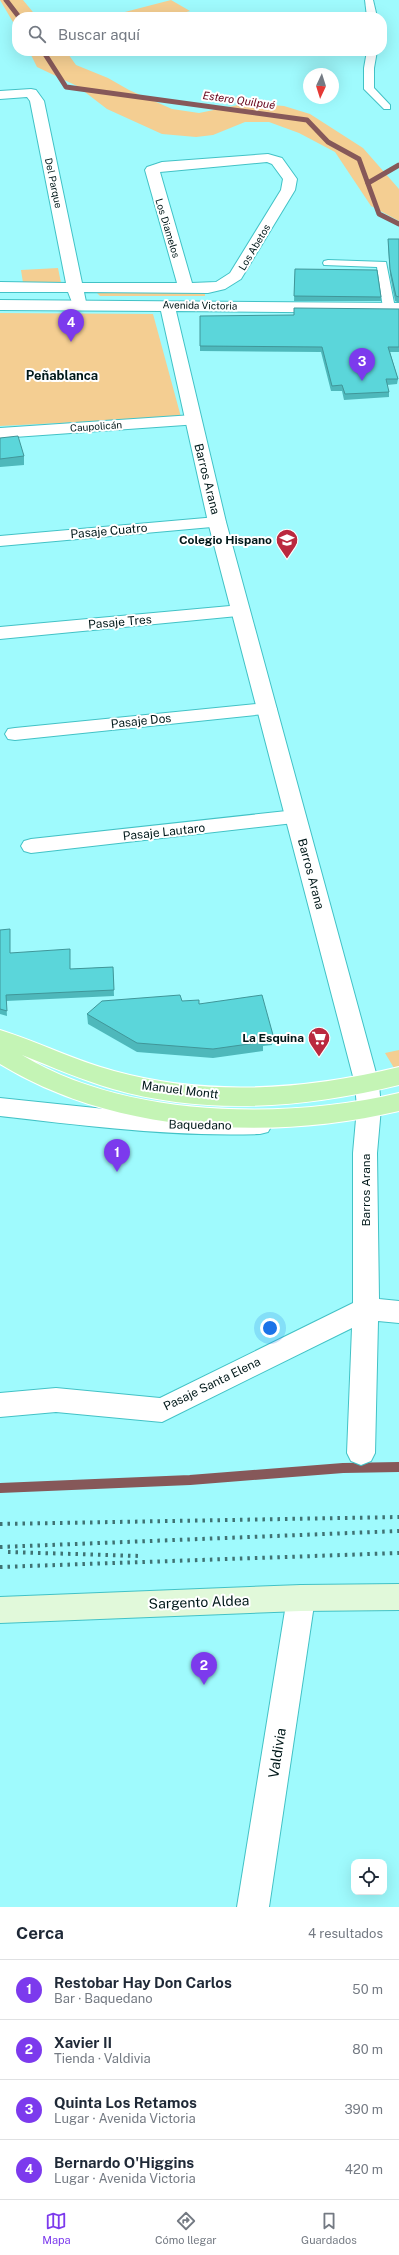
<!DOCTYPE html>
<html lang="es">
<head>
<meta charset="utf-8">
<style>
  :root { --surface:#fff; --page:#f2f2f3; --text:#1f2937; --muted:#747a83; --line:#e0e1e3; --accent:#7c3aed }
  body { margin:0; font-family:"Public Sans",sans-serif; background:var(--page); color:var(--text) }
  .controls { position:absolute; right:12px; bottom:12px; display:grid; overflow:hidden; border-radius:8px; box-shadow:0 4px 16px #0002 }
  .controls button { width:36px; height:36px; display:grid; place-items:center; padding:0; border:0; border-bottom:1px solid var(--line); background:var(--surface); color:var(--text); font:20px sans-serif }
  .compass { position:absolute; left:303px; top:68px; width:36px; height:36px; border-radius:50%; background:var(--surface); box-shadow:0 4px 16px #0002; rotate:184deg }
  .you { position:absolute; left:270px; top:1328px; width:14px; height:14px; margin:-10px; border:3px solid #fff; border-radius:50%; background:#1a73e8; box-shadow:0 0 0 6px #1a73e833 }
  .badge { display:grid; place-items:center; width:26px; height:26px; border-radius:50%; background:var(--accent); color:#fff; font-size:13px; font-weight:700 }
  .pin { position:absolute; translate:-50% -33px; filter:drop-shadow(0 1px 2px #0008) }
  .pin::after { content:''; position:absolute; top:21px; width:14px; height:12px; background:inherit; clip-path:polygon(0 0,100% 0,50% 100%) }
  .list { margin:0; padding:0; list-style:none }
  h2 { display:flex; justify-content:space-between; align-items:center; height:52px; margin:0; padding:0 16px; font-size:17px }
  h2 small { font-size:13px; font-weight:400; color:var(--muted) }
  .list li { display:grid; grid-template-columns:26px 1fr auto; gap:12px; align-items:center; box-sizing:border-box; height:60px; padding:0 16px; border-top:1px solid var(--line) }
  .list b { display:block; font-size:15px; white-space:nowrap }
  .list p { margin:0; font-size:13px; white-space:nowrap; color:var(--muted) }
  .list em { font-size:13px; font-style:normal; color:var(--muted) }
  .icon { flex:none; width:22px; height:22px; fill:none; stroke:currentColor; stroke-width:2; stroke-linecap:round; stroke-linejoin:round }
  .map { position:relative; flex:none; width:399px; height:1907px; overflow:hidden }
  .search { position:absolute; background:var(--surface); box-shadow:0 4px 16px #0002; left:12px; right:12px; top:12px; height:44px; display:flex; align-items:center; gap:10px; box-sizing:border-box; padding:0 14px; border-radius:16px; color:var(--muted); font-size:15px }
  .sheet { height:292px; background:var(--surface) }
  nav { display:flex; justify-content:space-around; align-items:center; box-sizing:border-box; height:56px; border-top:1px solid var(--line); background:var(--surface); font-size:11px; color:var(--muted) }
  nav a { display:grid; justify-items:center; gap:2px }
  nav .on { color:var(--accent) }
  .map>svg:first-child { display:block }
  .green { fill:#f4ce92 }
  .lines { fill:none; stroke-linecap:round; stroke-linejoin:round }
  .stream-far1 { stroke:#865859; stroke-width:5 }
  .stream { stroke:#865859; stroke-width:10 }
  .service-casing { stroke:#42c2c6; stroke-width:2 }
  .minor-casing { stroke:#42c2c6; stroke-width:2 }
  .tertiary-casing { stroke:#42c2c6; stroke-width:2 }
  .secondary-casing { stroke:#42c2c6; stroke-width:2 }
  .primary-casing { stroke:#fff; stroke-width:2 }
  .service { fill:#fff; fill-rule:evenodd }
  .minor { fill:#fff; fill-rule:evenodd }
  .tertiary { fill:#fff; fill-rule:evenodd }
  .secondary { fill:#e1f9da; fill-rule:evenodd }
  .primary { fill:#c4f4b5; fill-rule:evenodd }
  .rail { stroke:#3f7273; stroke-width:4; stroke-dasharray:2.5 5; stroke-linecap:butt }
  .wall { fill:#4eb8bb }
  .building { fill:#5bd6da; stroke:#409699 }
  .labels { text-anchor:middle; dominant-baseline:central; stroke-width:4; stroke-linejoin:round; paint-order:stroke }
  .far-street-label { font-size:10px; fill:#001819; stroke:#fff }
  .far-water-label { font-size:11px; font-style:italic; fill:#67041a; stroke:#fff }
  .street-label { font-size:12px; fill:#001819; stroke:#fff }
  .poi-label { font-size:12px; font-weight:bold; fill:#001819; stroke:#fff; text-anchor:end }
  .far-district-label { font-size:13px; font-weight:bold; fill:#001819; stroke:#fff }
  .near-street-label { font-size:14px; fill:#001819; stroke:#fff }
</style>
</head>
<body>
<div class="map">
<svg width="399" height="1907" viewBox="0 0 399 1907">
  <rect width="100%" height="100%" fill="#9ffafd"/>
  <!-- green -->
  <g class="green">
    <polygon points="0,0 23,0 37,17 17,17 17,29"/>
    <polygon points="171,0 190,11 169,17 127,17 121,13"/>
    <polygon points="29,51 66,51 76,65 108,78 129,90 172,109 199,113 248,103 284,106 310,114 363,148 399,189 399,221 371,206 335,152 299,133 269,122 245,122 213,135 196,137 162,134 107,109 77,86 37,67"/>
    <polygon points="58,268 61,283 23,283 21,270"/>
    <polygon points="96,292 205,292 205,296 100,296"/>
    <polygon points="0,313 153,314 181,417 0,426"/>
    <polygon points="399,1050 399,1066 394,1068 385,1053"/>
  </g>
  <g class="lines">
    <!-- stream-far1 -->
    <g class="stream-far1">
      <polyline points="6,0 19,17"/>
      <polyline points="43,51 66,87 307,120 328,142 359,159 379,214 399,224"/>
      <polyline points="368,183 399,165"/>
    </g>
    <!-- stream -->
    <polyline class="stream" points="0,1488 190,1480 343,1468 399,1467"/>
    <!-- service casing -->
    <g class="service-casing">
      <g id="service">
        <polygon points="365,0 373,0 377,17 367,17"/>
        <polygon points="367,51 377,51 374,68 374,88 390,105 390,109 384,109 364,89 364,68"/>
        <polygon points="328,260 386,262 395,308 393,310 385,310 383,308 377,267 324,265 323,263 324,261"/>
      </g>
    </g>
    <!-- minor casing -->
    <g class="minor-casing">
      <g id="minor">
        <path d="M31 89 36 90 44 101 82 283H177L145 170 147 167 162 162 268 154 282 158 297 179 295 190 241 279 225 289 208 293 84 292 86 302 83 305H73L68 292H0V282L66 283 30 101 27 97 0 99V91ZM267 162 272 164 283 179 281 190 230 273 216 282 192 283 160 172Z"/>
        <polygon points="193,415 199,416 201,420 199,424 0,438 0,428"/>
        <polygon points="217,517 223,518 226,522 223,526 0,546 0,536"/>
        <polygon points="241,605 248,607 250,611 248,615 0,639 0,627"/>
        <polygon points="267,703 274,705 277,709 274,713 15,740 8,739 5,734 8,729 15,728"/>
        <polygon points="296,810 303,812 306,817 303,822 31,853 24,851 21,846 24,841 31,839"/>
        <polygon points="369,1099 377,1102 381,1108 377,1153 379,1299 399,1301 399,1323 378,1321 375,1453 371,1461 361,1465 351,1461 347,1453 352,1328 162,1422 56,1412 0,1417 0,1393 56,1388 160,1398 353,1303 353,1153 357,1108 361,1102"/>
        <polygon points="301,1585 311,1589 315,1598 269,1907 237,1907 287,1598 291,1589"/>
      </g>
    </g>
    <!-- tertiary casing -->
    <g class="tertiary-casing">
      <g id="tertiary">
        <polygon points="0,300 399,303 399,313 176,311 226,522 379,1084 381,1108 377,1114 369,1117 361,1114 357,1108 355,1084 208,522 161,311 0,310"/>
        <path d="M0 1098 162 1115 260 1116 268 1118 272 1125 268 1132 260 1134C173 1137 87 1126 0 1116Z"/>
      </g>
    </g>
    <!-- secondary casing -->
    <g class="secondary-casing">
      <polygon id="secondary" points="399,1584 399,1610 301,1611 0,1623 0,1597 301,1585"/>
    </g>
    <!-- primary casing -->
    <g class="primary-casing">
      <path id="primary" d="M0 1030C39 1042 75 1061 114 1071 209 1097 305 1090 399 1067V1085C305 1108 207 1116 113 1089 82 1080 52 1067 22 1055 126 1118 283 1120 399 1093V1111C271 1141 114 1134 0 1064Z"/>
    </g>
    <!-- service -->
    <use href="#service" class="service"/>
    <!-- minor -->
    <use href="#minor" class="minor"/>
    <!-- tertiary -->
    <use href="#tertiary" class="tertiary"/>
    <!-- secondary -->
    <use href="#secondary" class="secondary"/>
    <!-- primary -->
    <use href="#primary" class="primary"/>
    <!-- rail -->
    <g class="rail">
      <polyline points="0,1524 399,1517"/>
      <polyline points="0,1547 399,1531"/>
      <polyline points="8,1552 140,1556"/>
      <polyline points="0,1567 399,1553"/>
    </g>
  </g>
  <!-- wall -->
  <g class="wall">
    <polygon points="388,239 399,239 399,303 395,301 390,275 388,244"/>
    <polygon points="295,269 381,297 381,301 294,301"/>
    <polygon points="399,309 399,352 390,352 398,379 397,384 387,385 389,392 389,397 344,400 342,391 331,391 321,352 200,351 200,346 294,315"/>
    <polygon points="0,438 24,456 24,465 0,467"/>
    <polygon points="0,930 10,935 10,953 71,969 113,967 114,996 6,1001 7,1016 0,1014"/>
    <polygon points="182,1001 199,1004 273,1035 272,1045 263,1046 263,1051 213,1058 137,1052 88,1024 87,1014"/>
  </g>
  <!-- building -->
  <g class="building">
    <polygon points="388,239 399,239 399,297 396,296 390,269"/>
    <polygon points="295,269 377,270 381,297 294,296"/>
    <polygon points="294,308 399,309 399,347 388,347 398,379 386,379 389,392 345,394 342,385 332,386 322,347 200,346 200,316 294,315"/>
    <polygon points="18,436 24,456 0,459 0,438"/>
    <polygon points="10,929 10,953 70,949 70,969 113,967 114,990 6,995 7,1011 0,1009 0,930"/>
    <polygon points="180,995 182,1001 199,1000 199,1004 262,995 273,1035 261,1037 263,1042 213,1049 137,1043 87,1014 102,1001"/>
  </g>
  <!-- icons -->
  <defs>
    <g id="school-pin" transform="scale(1.15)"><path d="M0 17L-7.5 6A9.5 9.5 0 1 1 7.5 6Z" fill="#ba293f" stroke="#fff"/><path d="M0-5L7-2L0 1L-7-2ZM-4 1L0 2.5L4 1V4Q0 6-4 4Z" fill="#fff"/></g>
    <g id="supermarket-pin" transform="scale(1.15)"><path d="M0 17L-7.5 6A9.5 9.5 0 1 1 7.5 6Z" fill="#ba293f" stroke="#fff"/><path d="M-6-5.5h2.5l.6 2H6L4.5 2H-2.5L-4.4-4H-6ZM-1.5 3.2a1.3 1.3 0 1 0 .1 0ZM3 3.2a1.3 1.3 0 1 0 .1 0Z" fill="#fff"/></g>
  </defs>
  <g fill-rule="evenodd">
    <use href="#school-pin" x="287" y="540"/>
    <use href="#supermarket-pin" x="319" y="1038"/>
  </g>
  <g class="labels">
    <!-- far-street labels -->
    <g class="far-street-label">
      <text transform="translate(54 183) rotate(78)">Del Parque</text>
      <text transform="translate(168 228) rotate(73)">Los Diamelos</text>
      <text transform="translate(254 247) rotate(-59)">Los Abetos</text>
      <text transform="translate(200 305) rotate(1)">Avenida Victoria</text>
      <text transform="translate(96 426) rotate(-4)">Caupolicán</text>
    </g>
    <!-- far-water labels -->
    <g class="far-water-label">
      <text transform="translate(239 100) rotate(8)">Estero Quilpué</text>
    </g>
    <!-- street labels -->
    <g class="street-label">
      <text transform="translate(207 479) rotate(76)">Barros Arana</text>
      <text transform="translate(109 531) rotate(-5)">Pasaje Cuatro</text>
      <text transform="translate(120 622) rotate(-5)">Pasaje Tres</text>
      <text transform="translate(141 721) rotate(-6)">Pasaje Dos</text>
      <text transform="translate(164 832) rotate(-6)">Pasaje Lautaro</text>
      <text transform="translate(311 874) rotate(75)">Barros Arana</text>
      <text transform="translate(180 1090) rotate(7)">Manuel Montt</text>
      <text transform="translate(200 1125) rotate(1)">Baquedano</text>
      <text transform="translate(366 1190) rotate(-90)">Barros Arana</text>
      <text transform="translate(212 1384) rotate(-26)">Pasaje Santa Elena</text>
    </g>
    <!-- poi labels -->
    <g class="poi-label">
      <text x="272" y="540">Colegio Hispano</text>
      <text x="304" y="1038">La Esquina</text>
    </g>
    <!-- far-district labels -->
    <g class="far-district-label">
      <text x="62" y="375">Peñablanca</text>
    </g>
    <!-- near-street labels -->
    <g class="near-street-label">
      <text transform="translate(199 1602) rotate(-2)">Sargento Aldea</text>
      <text transform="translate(277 1753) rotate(-81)">Valdivia</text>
    </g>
  </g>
</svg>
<div class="controls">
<button><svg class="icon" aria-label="locate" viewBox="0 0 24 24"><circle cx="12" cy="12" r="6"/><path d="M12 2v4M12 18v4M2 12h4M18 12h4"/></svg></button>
</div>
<svg class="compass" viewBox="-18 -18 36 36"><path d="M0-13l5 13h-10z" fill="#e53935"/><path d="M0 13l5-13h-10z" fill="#747a83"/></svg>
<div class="you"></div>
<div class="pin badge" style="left:117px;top:1172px">1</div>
<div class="pin badge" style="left:204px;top:1685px">2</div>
<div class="pin badge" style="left:362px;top:381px">3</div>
<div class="pin badge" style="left:71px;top:342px">4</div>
<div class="search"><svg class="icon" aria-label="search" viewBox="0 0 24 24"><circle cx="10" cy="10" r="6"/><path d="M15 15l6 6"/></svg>Buscar aquí</div>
</div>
<section class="sheet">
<h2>Cerca<small>4 resultados</small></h2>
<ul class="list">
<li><span class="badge">1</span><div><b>Restobar Hay Don Carlos</b><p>Bar · Baquedano</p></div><em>50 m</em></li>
<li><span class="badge">2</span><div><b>Xavier II</b><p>Tienda · Valdivia</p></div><em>80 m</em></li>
<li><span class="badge">3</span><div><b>Quinta Los Retamos</b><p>Lugar · Avenida Victoria</p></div><em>390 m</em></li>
<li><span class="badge">4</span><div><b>Bernardo O'Higgins</b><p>Lugar · Avenida Victoria</p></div><em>420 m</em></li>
</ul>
</section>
<nav>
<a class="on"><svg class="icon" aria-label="map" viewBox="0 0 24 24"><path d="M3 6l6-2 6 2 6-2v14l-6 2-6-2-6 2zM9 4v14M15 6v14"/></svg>Mapa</a>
<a><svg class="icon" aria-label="directions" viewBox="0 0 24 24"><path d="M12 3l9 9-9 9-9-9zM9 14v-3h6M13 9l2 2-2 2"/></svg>Cómo llegar</a>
<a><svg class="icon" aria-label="saved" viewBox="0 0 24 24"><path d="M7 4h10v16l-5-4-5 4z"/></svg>Guardados</a>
</nav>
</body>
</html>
